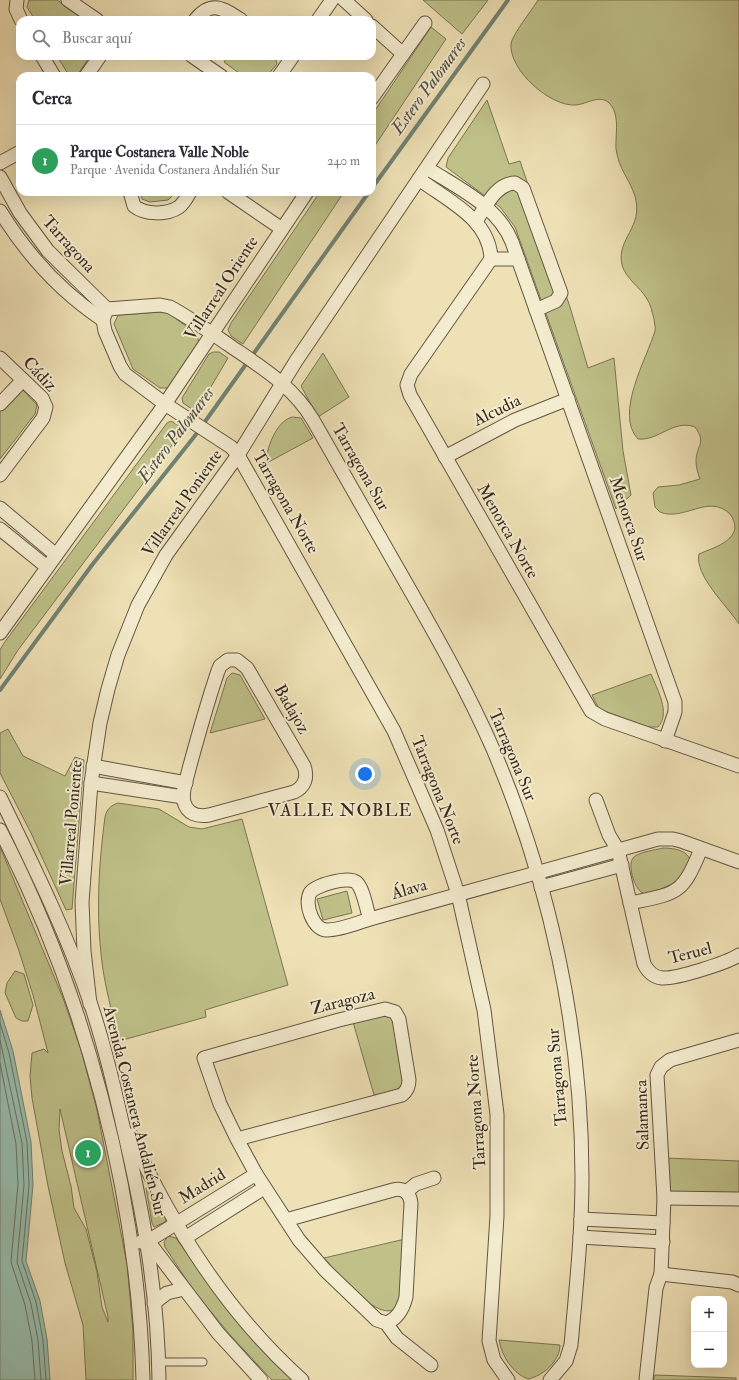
<!DOCTYPE html>
<html lang="es">
<head>
<meta charset="utf-8">
<style>
  :root { --surface:#fff; --page:#f2f2f3; --text:#2b2b33; --muted:#7c7c81; --line:#e1e1e2; --accent:#0b8043 }
  body { margin:0; font-family:"IM FELL Double Pica",serif; background:var(--page); color:var(--text) }
  .controls { position:absolute; right:12px; bottom:12px; display:grid; overflow:hidden; border-radius:8px; box-shadow:0 4px 16px #0002 }
  .controls button { width:36px; height:36px; display:grid; place-items:center; padding:0; border:0; border-bottom:1px solid var(--line); background:var(--surface); color:var(--text); font:20px sans-serif }
  .you { position:absolute; left:365px; top:774px; width:14px; height:14px; margin:-10px; border:3px solid #fff; border-radius:50%; background:#1a73e8; box-shadow:0 0 0 6px #1a73e833 }
  .badge { display:grid; place-items:center; width:26px; height:26px; border-radius:50%; background:var(--accent); color:#fff; font-size:13px; font-weight:700 }
  .pin { position:absolute; translate:-50% -50%; border:2px solid #fff; box-shadow:0 1px 4px #0006 }
  .list { margin:0; padding:0; list-style:none }
  h2 { display:flex; justify-content:space-between; align-items:center; height:52px; margin:0; padding:0 16px; font-size:17px }
  h2 small { font-size:13px; font-weight:400; color:var(--muted) }
  .list li { display:grid; grid-template-columns:26px 1fr auto; gap:12px; align-items:center; box-sizing:border-box; height:72px; padding:0 16px; border-top:1px solid var(--line) }
  .list b { display:block; font-size:15px; white-space:nowrap }
  .list p { margin:0; font-size:13px; white-space:nowrap; color:var(--muted) }
  .list em { font-size:13px; font-style:normal; color:var(--muted) }
  .icon { flex:none; width:22px; height:22px; fill:none; stroke:currentColor; stroke-width:2; stroke-linecap:round; stroke-linejoin:round }
  .map { position:relative; flex:none; width:739px; height:1380px; overflow:hidden }
  .search { position:absolute; background:var(--surface); box-shadow:0 4px 16px #0002; left:16px; top:16px; width:360px; height:44px; display:flex; align-items:center; gap:10px; box-sizing:border-box; padding:0 14px; border-radius:12px; color:var(--muted); font-size:15px }
  .panel { position:absolute; background:var(--surface); box-shadow:0 4px 16px #0002; left:16px; top:72px; width:360px; height:124px; border-radius:12px }
  .map>svg:first-child { display:block }
  .green { fill:#bfc189; stroke:#7a7554; fill-rule:evenodd }
  .water { fill:#99beae; stroke:#718274 }
  .lines { fill:none; stroke-linecap:round; stroke-linejoin:round }
  .shore { stroke:#687466; stroke-width:1 }
  .stream { stroke:#718274; stroke-width:4 }
  .service-casing { stroke:#645744; stroke-width:9 }
  .minor-casing { stroke:#645744; stroke-width:15 }
  .service { stroke:#f4eccf; stroke-width:7 }
  .minor { stroke:#f4eccf; stroke-width:13 }
  .labels { text-anchor:middle; dominant-baseline:central; stroke-width:4; stroke-linejoin:round; paint-order:stroke }
  .street-label { font-size:17px; fill:#36291e; stroke:#f4eccf }
  .water-label { font-size:18px; font-style:italic; fill:#4f4e42; stroke:#f4eccf }
  .neighbourhood-label { font-size:18px; letter-spacing:1px; fill:#36291e; stroke:#f4eccf }
</style>
</head>
<body>
<div class="map">
<svg width="739" height="1380" viewBox="0 0 739 1380">
  <rect width="100%" height="100%" fill="#eee1b5"/>
  <filter id="stains"><feTurbulence type="fractalNoise" baseFrequency=".005" numOctaves="4"/><feColorMatrix values="0 0 0 0 .2 0 0 0 0 .09 0 0 0 0 .02 0 0 0 .5 -.17"/></filter>
  <radialGradient id="worn" r=".72"><stop offset=".6" stop-color="#630" stop-opacity="0"/><stop offset="1" stop-color="#630" stop-opacity=".3"/></radialGradient>
  <!-- green -->
  <g class="green">
    <polygon points="29,0 57,0 87,20 35,20 27,7"/>
    <polygon points="423,0 488,0 462,34"/>
    <path d="M538 0H739V624C728 607 694 575 699 554 710 549 733 543 735 528 735 523 733 518 730 514 709 493 683 522 660 512L655 507 653 493 658 487 679 485 700 479C698 474 696 467 696 461 696 446 707 443 695 427 673 419 659 441 638 439 614 414 647 358 655 331 656 327 654 323 654 319 652 312 651 305 647 299 640 287 626 279 622 265 616 238 644 228 635 196 629 178 619 170 616 149 615 135 621 113 608 102 599 95 586 104 576 105 550 107 509 70 511 44 512 35 532 10 538 0Z"/>
    <polygon points="431,27 446,39 372,150 372,115"/>
    <polygon points="57,56 90,56 78,74 68,74"/>
    <polygon points="228,56 275,56 277,64 267,76 243,76 224,62"/>
    <polygon points="487,100 509,164 520,161 570,307 588,368 614,358 623,451 631,495 616,509 515,227 500,207 446,167 448,158"/>
    <polygon points="141,192 176,192 168,200 150,202 142,199"/>
    <polygon points="320,192 344,192 243,344 231,336 228,330 231,323"/>
    <polygon points="161,312 168,313 197,334 199,344 168,388 160,388 133,369 114,324 118,315"/>
    <polygon points="213,352 219,352 228,358 196,412 183,403 182,398 209,354"/>
    <polygon points="323,353 349,397 318,417 301,386"/>
    <polygon points="21,388 37,405 35,414 0,459 0,411"/>
    <path d="M292 417 301 418 313 438 265 464C267 449 275 422 292 417Z"/>
    <polygon points="171,421 184,429 18,650 0,679 0,650 4,643 167,423"/>
    <polygon points="232,673 240,675 265,719 210,733 227,678"/>
    <path d="M651 674C657 689 671 713 658 727H649L599 709 592 695Z"/>
    <polygon points="8,729 23,756 65,776 75,757 84,760 72,909 66,910 31,833 0,773 0,733"/>
    <path d="M118 803 159 809 189 827 202 829 242 819 288 985 205 1010 206 1017 119 1041C112 1012 104 984 101 954 96 908 99 862 105 817 107 809 110 806 118 803Z"/>
    <path d="M0 847 63 998 81 1050 97 1110 127 1264 133 1331V1380H86L83 1325 65 1263 48 1186 32 1098 30 1076 32 1053 44 1049 48 1053 33 995 18 948 0 899ZM60 1109 108 1317V1322L102 1307 97 1272 86 1229 74 1208 71 1186 62 1151 59 1130Z"/>
    <path d="M663 848C670 848 682 849 687 855 697 864 680 881 672 886 665 890 653 892 645 894 635 892 627 866 633 858 638 852 655 850 663 848Z"/>
    <polygon points="347,891 352,913 323,920 317,899"/>
    <polygon points="15,971 24,974 33,1005 28,1021 22,1021 16,1018 5,993 7,983"/>
    <path d="M383 1013 393 1015 403 1082C399 1093 384 1093 374 1095L353 1022Z"/>
    <polygon points="666,1158 739,1161 739,1195 673,1193 669,1189"/>
    <polygon points="146,1188 150,1188 166,1218 165,1222 154,1227 152,1223"/>
    <polygon points="168,1236 176,1238 206,1281 239,1324 294,1380 272,1380 231,1336 193,1290 165,1247 164,1242"/>
    <path d="M405 1239C404 1257 405 1277 402 1294 393 1343 336 1271 324 1258Z"/>
    <path d="M499 1340 560 1345C560 1361 543 1376 528 1379 512 1373 502 1356 499 1340Z"/>
    <polygon points="655,1375 736,1378 736,1380 653,1380"/>
  </g>
  <!-- water -->
  <polygon class="water" points="0,1010 13,1051 31,1142 33,1185 26,1261 40,1301 47,1339 50,1380 0,1380"/>
  <g class="lines">
    <!-- shore -->
    <g class="shore">
      <polyline points="0,1023 9,1053 27,1142 29,1185 22,1261 36,1302 43,1340 46,1380"/>
      <polyline points="0,1040 22,1143 24,1185 17,1262 31,1304 38,1340 41,1380"/>
      <polyline points="0,1063 16,1144 18,1184 11,1262 25,1305 32,1341 35,1380"/>
    </g>
    <!-- stream -->
    <g class="stream">
      <polyline points="372,188 508,0"/>
      <polyline points="0,690 92,565 194,437 369,192"/>
    </g>
    <!-- service casing -->
    <g class="service-casing">
      <polyline id="service" points="158,1362 203,1362"/>
    </g>
    <!-- minor casing -->
    <g class="minor-casing">
      <g id="minor">
        <polyline points="17,0 16,9 21,20"/>
        <polyline points="68,0 97,20"/>
        <polyline points="344,0 366,20"/>
        <path d="M195 20C211 0 223 8 241 20"/>
        <polyline points="318,20 332,0"/>
        <polyline points="372,26 403,54"/>
        <polyline points="42,56 54,76"/>
        <polyline points="192,56 221,76"/>
        <polyline points="86,76 100,56"/>
        <polyline points="279,76 293,56"/>
        <polyline points="372,98 425,23"/>
        <polyline points="0,163 20,152"/>
        <path d="M427 168C458 188 498 206 512 242L675 702V712L665 741"/>
        <polyline points="0,177 20,213 48,251 107,309"/>
        <path d="M419 179C448 201 490 219 491 259"/>
        <path d="M130 192 134 206C145 215 167 215 179 207 184 203 187 197 190 192"/>
        <polyline points="228,192 282,229"/>
        <path d="M0 211C27 255 61 292 103 320"/>
        <path d="M476 221C486 207 495 184 515 183L523 188 561 293 556 301 536 310"/>
        <polyline points="491,259 411,374 407,385 410,395 591,711 605,719 739,766"/>
        <polyline points="491,259 518,259"/>
        <path d="M107 309 160 305 170 307C190 318 210 332 229 345 261 367 293 386 313 420 344 474 375 528 406 583 437 637 468 692 493 749 550 883 582 1031 582 1177 582 1233 576 1289 571 1345L566 1361 550 1380"/>
        <polyline points="107,309 103,320 105,331 120,366 125,374 165,404 231,447 238,455 394,731 437,830 458,894 484,1010 497,1114 497,1216 489,1341 494,1360 508,1380"/>
        <polyline points="0,358 42,398 46,407 43,418 0,475"/>
        <polyline points="0,404 23,380"/>
        <polyline points="445,457 515,420 568,399"/>
        <polyline points="0,508 56,555"/>
        <polyline points="0,529 47,567"/>
        <polyline points="0,633 165,404 307,192"/>
        <path d="M228 660H237L247 668 304 766C308 777 305 787 294 792L209 815C198 817 187 814 184 802 181 792 187 779 189 769 198 736 207 703 218 671L220 666Z"/>
        <polyline points="93,766 186,783"/>
        <polyline points="91,783 183,797"/>
        <path d="M0 797C33 865 67 933 91 1005 105 1047 115 1091 125 1135 144 1217 158 1295 159 1380"/>
        <path d="M596 800 609 835 618 850 644 964C648 972 653 977 662 978 676 979 727 963 739 955"/>
        <path d="M0 830C85 995 138 1194 143 1380"/>
        <polyline points="541,887 622,865"/>
        <path d="M630 903C678 893 682 895 701 849"/>
        <path d="M370 919C366 909 364 889 356 882 348 876 315 885 310 893 304 904 313 930 327 930 341 930 357 923 370 919L658 839H673L681 841 739 862"/>
        <polyline points="90,1004 84,951 82,902 91,783 100,723 108,689 118,655 138,605 166,555 238,455 296,361 483,84"/>
        <path d="M131 1135C171 1225 228 1314 302 1380"/>
        <path d="M237 1139 402 1095C407 1091 409 1087 409 1080L399 1019 395 1012 385 1009 339 1020 204 1058 220 1104 237 1139 256 1174 299 1240 325 1270 377 1320 386 1323C398 1319 403 1309 406 1297L411 1203C410 1193 403 1187 393 1190L286 1220"/>
        <polyline points="406,1192 416,1184 434,1178"/>
        <polyline points="664,1198 739,1199"/>
        <polyline points="581,1219 663,1223"/>
        <polyline points="580,1237 663,1242"/>
        <polyline points="185,1238 264,1188"/>
        <polyline points="148,1241 218,1333 261,1380"/>
        <polyline points="141,1242 148,1241 256,1174"/>
        <polyline points="661,1274 732,1282 739,1285"/>
        <polyline points="154,1303 167,1293 184,1289"/>
        <polyline points="386,1323 397,1338 431,1365"/>
        <polyline points="646,1380 656,1288 661,1274 664,1198 657,1075 661,1067 670,1060 739,1040"/>
      </g>
    </g>
    <!-- service -->
    <use href="#service" class="service"/>
    <!-- minor -->
    <use href="#minor" class="minor"/>
  </g>
  <g class="labels">
    <!-- street labels -->
    <g class="street-label">
      <text transform="translate(69 244) rotate(48)">Tarragona</text>
      <text transform="translate(221 288) rotate(-57)">Villarreal Oriente</text>
      <text transform="translate(40 374) rotate(47)">Cádiz</text>
      <text transform="translate(497 410) rotate(-26)">Alcudia</text>
      <text transform="translate(361 467) rotate(60)">Tarragona Sur</text>
      <text transform="translate(286 502) rotate(60)">Tarragona Norte</text>
      <text transform="translate(182 503) rotate(-55)">Villarreal Poniente</text>
      <text transform="translate(629 519) rotate(71)">Menorca Sur</text>
      <text transform="translate(508 531) rotate(60)">Menorca Norte</text>
      <text transform="translate(292 709) rotate(60)">Badajoz</text>
      <text transform="translate(513 755) rotate(67)">Tarragona Sur</text>
      <text transform="translate(438 790) rotate(68)">Tarragona Norte</text>
      <text transform="translate(71 823) rotate(-85)">Villarreal Poniente</text>
      <text transform="translate(409 889) rotate(-16)">Álava</text>
      <text transform="translate(690 953) rotate(-14)">Teruel</text>
      <text transform="translate(343 1001) rotate(-14)">Zaragoza</text>
      <text transform="translate(557 1077) rotate(-95)">Tarragona Sur</text>
      <text transform="translate(135 1111) rotate(76)">Avenida Costanera Andalién Sur</text>
      <text transform="translate(476 1112) rotate(-94)">Tarragona Norte</text>
      <text transform="translate(642 1115) rotate(-92)">Salamanca</text>
      <text transform="translate(202 1186) rotate(-32)">Madrid</text>
    </g>
    <!-- water labels -->
    <g class="water-label">
      <text transform="translate(429 86) rotate(-54)">Estero Palomares</text>
      <text transform="translate(176 435) rotate(-53)">Estero Palomares</text>
    </g>
    <!-- neighbourhood labels -->
    <g class="neighbourhood-label">
      <text x="340" y="810">VALLE NOBLE</text>
    </g>
  </g>
  <rect width="100%" height="100%" filter="url(#stains)"/>
  <rect width="100%" height="100%" fill="url(#worn)"/>
</svg>
<div class="controls">
<button>+</button>
<button>−</button>
</div>
<div class="you"></div>
<div class="pin badge" style="left:88px;top:1153px;background:#2e9e5b">1</div>
<div class="search"><svg class="icon" aria-label="search" viewBox="0 0 24 24"><circle cx="10" cy="10" r="6"/><path d="M15 15l6 6"/></svg>Buscar aquí</div>
<section class="panel">
<h2>Cerca<small></small></h2>
<ul class="list">
<li><span class="badge" style="background:#2e9e5b">1</span><div><b>Parque Costanera Valle Noble</b><p>Parque · Avenida Costanera Andalién Sur</p></div><em>240 m</em></li>
</ul>
</section>
</div>
</body>
</html>
